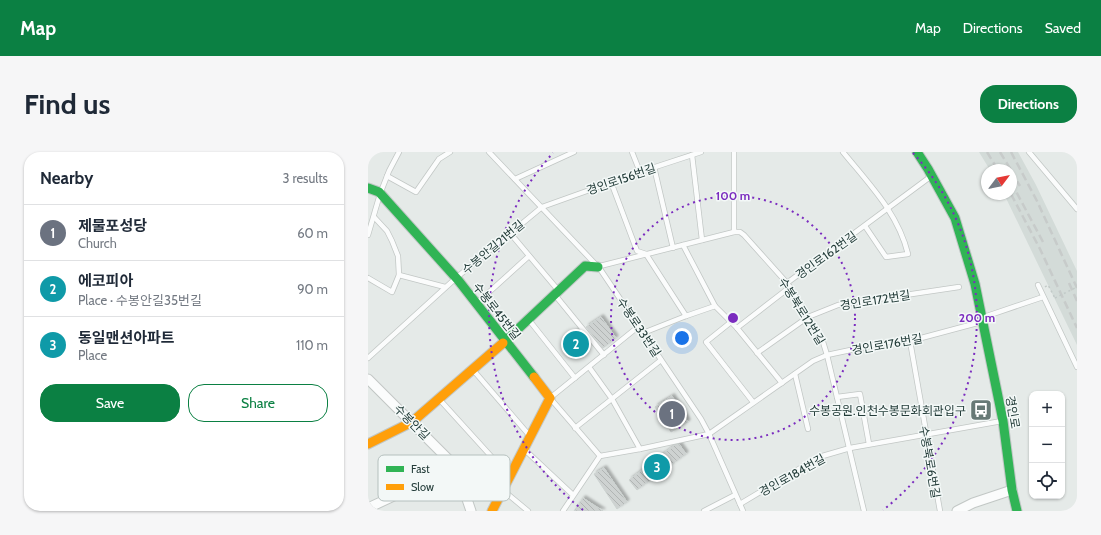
<!DOCTYPE html>
<html lang="en">
<head>
<meta charset="utf-8">
<style>
  :root { --surface:#fff; --page:#f6f6f7; --text:#1f2937; --muted:#747a83; --line:#e0e1e3; --accent:#0b8043 }
  body { margin:0; font-family:Cabin,"Noto Sans KR",sans-serif; background:var(--page); color:var(--text) }
  .controls { position:absolute; right:12px; bottom:12px; display:grid; overflow:hidden; border-radius:8px; box-shadow:0 1px 3px #0004 }
  .controls button { width:36px; height:36px; display:grid; place-items:center; padding:0; border:0; border-bottom:1px solid var(--line); background:var(--surface); color:var(--text); font:20px sans-serif }
  .compass { position:absolute; left:613px; top:12px; width:36px; height:36px; border-radius:50%; background:var(--surface); box-shadow:0 1px 3px #0004; rotate:58deg }
  .you { position:absolute; left:314px; top:186px; width:14px; height:14px; margin:-10px; border:3px solid #fff; border-radius:50%; background:#1a73e8; box-shadow:0 0 0 6px #1a73e833 }
  .badge { display:grid; place-items:center; width:26px; height:26px; border-radius:50%; background:var(--accent); color:#fff; font-size:13px; font-weight:700 }
  .pin { position:absolute; translate:-50% -50%; border:2px solid #fff; box-shadow:0 1px 4px #0006 }
  .list { margin:0; padding:0; list-style:none }
  h2 { display:flex; justify-content:space-between; align-items:center; height:52px; margin:0; padding:0 16px; font-size:17px }
  h2 small { font-size:13px; font-weight:400; color:var(--muted) }
  .list li { display:grid; grid-template-columns:26px 1fr auto; gap:12px; align-items:center; box-sizing:border-box; height:56px; padding:0 16px; border-top:1px solid var(--line) }
  .list b { display:block; font-size:15px; white-space:nowrap }
  .list p { margin:0; font-size:13px; white-space:nowrap; color:var(--muted) }
  .list em { font-size:13px; font-style:normal; color:var(--muted) }
  .actions { display:flex; gap:8px; padding:12px 16px }
  .actions a { flex:1; padding:9px 0; border:1px solid var(--accent); border-radius:16px; text-align:center; font-size:14px; color:var(--accent) }
  .actions .main { background:var(--accent); color:#fff }
  .icon { flex:none; width:22px; height:22px; fill:none; stroke:currentColor; stroke-width:2; stroke-linecap:round; stroke-linejoin:round }
  .map { position:relative; flex:none; width:709px; height:359px; overflow:hidden; border-radius:16px }
  header { display:flex; align-items:center; gap:24px; box-sizing:border-box; height:56px; padding:0 20px; background:var(--accent); color:#fff }
  header strong { font-size:19px }
  nav { display:flex; gap:22px; margin-inline-start:auto; font-size:14px }
  .intro { display:flex; align-items:center; justify-content:space-between; box-sizing:border-box; height:96px; padding:0 24px }
  h1 { margin:0; font-size:28px }
  .button { padding:10px 18px; border-radius:16px; background:var(--accent); color:#fff; font-size:14px; font-weight:700 }
  main { display:flex; gap:24px; padding:0 24px }
  aside { flex:1; background:var(--surface); border-radius:16px; box-shadow:0 1px 3px #0004 }
  .map>svg:first-child { display:block }
  .built { fill:#d3dbd8 }
  .building { fill:url(#building-back-hatch); stroke:#cdd3d1; filter:url(#shadow) }
  .lines { fill:none; stroke-linecap:round; stroke-linejoin:round }
  .lane-casing { stroke:#c2c7c5; stroke-width:6 }
  .street-casing { stroke:#c2c7c5; stroke-width:11 }
  .fast-casing { stroke:#c1c7c6; stroke-width:11 }
  .slow-casing { stroke:#c1c7c6; stroke-width:11 }
  .path { stroke:#c2cac8; stroke-width:1.5; stroke-dasharray:2 3; stroke-linecap:butt }
  .lane { stroke:#fbfcfc; stroke-width:4.5 }
  .street { stroke:#fbfcfc; stroke-width:9 }
  .fast { stroke:#30b455; stroke-width:9 }
  .slow { stroke:#ff9f0a; stroke-width:9 }
  .rail { stroke:#c7cbca; stroke-width:2.5; stroke-dasharray:8 4; stroke-linecap:butt }
  .path-bridge { stroke:#c2cac8; stroke-width:1.5; stroke-dasharray:2 3; stroke-linecap:butt }
  .ring { fill:none; stroke:#7b2cbf; stroke-width:2; stroke-dasharray:2 4 }
  .labels { text-anchor:middle; dominant-baseline:central; stroke-width:3; stroke-linejoin:round; paint-order:stroke }
  .street-label { font-size:12px; fill:#233c39; stroke:#f3f8f7 }
  .poi-label { font-size:12px; fill:#233c39; stroke:#f3f8f7; text-anchor:end }
  .key { fill:#f3f8f7; stroke:#b5c0be; stroke-width:1 }
  .key-label { font-size:11px; fill:#233c39 }
  .centre { fill:#7b2cbf; stroke:#f3f8f7; stroke-width:2 }
  .ring-label { font-size:12px; text-anchor:middle; font-weight:bold; fill:#7b2cbf; stroke:#f3f8f7; stroke-width:3; stroke-linejoin:round; paint-order:stroke }
</style>
</head>
<body>
<header>
<strong>Map</strong>
<nav><a>Map</a><a>Directions</a><a>Saved</a></nav>
</header>
<div class="intro"><h1>Find us</h1><a class="button">Directions</a></div>
<main>
<aside>
<h2>Nearby<small>3 results</small></h2>
<ul class="list">
<li><span class="badge" style="background:#6b7280">1</span><div><b>제물포성당</b><p>Church</p></div><em>60 m</em></li>
<li><span class="badge" style="background:#0f9aa8">2</span><div><b>에코피아</b><p>Place · 수봉안길35번길</p></div><em>90 m</em></li>
<li><span class="badge" style="background:#0f9aa8">3</span><div><b>동일맨션아파트</b><p>Place</p></div><em>110 m</em></li>
</ul>
<div class="actions"><a class="main">Save</a><a>Share</a></div>
</aside>
<div class="map">
<svg width="709" height="359" viewBox="0 0 709 359">
  <defs>
    <pattern id="building-back-hatch" width="6" height="6" patternUnits="userSpaceOnUse"><rect width="6" height="6" fill="#ced2d1"/><path d="M-1 5l2 2M0 0l6 6M5-1l2 2" fill="none" stroke="#b1b5b4"/></pattern>
    <filter id="shadow"><feDropShadow dx="2.5" dy="-2.5" stdDeviation="1" flood-color="#0004"/></filter>
  </defs>
  <rect width="100%" height="100%" fill="#e5eae8"/>
  <!-- built -->
  <polygon class="built" points="611,0 650,0 668,33 709,119 709,193 636,42 643,42 643,18 622,18"/>
  <!-- building -->
  <g class="building">
    <polygon points="233,165 248,186 235,196 218,175"/>
    <polygon points="210,178 218,187 206,197 200,186"/>
    <polygon points="304,244 320,270 303,280 287,255"/>
    <polygon points="311,292 318,302 269,338 261,328 307,293"/>
    <polygon points="236,316 259,350 249,357 226,322"/>
    <polygon points="215,346 235,359 206,359"/>
  </g>
  <g class="lines">
    <!-- lane casing -->
    <g class="lane-casing">
      <g id="lane">
        <polyline points="121,0 232,117 333,267 341,282 375,359"/>
        <polyline points="264,0 272,20"/>
        <polyline points="366,0 366,80"/>
        <path d="M475 0C501 32 530 61 540 102L518 105 497 74"/>
        <polyline points="661,0 709,57"/>
        <polyline points="324,3 334,88"/>
        <polyline points="286,15 305,96"/>
        <polyline points="19,24 48,40 71,7 82,0"/>
        <polyline points="147,27 206,0"/>
        <polyline points="243,30 269,99 278,102 318,164"/>
        <polyline points="142,81 190,138"/>
        <polyline points="0,83 12,42 21,19 31,0"/>
        <polyline points="315,93 347,154 369,176 414,231"/>
        <polyline points="232,114 366,80 372,80 376,83 419,131 455,190 459,203 496,359"/>
        <polyline points="31,123 77,135"/>
        <polyline points="0,126 24,140 31,123 30,104 24,89 19,79 6,65"/>
        <polyline points="419,131 562,25"/>
        <polyline points="670,133 709,215"/>
        <polyline points="187,143 236,203"/>
        <polyline points="109,151 161,104"/>
        <polyline points="616,165 675,145"/>
        <polyline points="161,168 207,226"/>
        <polyline points="363,170 338,190 385,250"/>
        <polyline points="369,176 422,135"/>
        <polyline points="275,181 318,164 347,154"/>
        <polyline points="542,189 572,359"/>
        <polyline points="389,201 440,165 470,153 591,135"/>
        <polyline points="0,206 88,126 174,55 272,20 333,0"/>
        <polyline points="221,215 244,247 272,297"/>
        <polyline points="106,219 161,283"/>
        <polyline points="427,222 440,277"/>
        <polyline points="469,245 492,242 501,292"/>
        <polyline points="72,248 141,324"/>
        <polyline points="207,276 293,208"/>
        <polyline points="157,298 205,343"/>
        <polyline points="232,304 182,246 271,174"/>
        <polyline points="136,339 160,359"/>
        <polyline points="372,352 451,305 482,296 634,269"/>
        <polyline points="195,359 232,304 272,297 341,282 445,209 459,203 525,189 542,189 613,170"/>
        <polyline points="336,359 367,343"/>
      </g>
    </g>
    <!-- street casing -->
    <g class="street-casing">
      <g id="street">
        <polyline points="0,227 88,315 103,359"/>
        <polyline points="0,356 88,315"/>
        <polyline points="589,359 605,351 644,338"/>
      </g>
    </g>
    <!-- fast casing -->
    <g class="fast-casing">
      <g id="fast">
        <polyline points="549,0 560,17 587,66 607,132 635,269 644,338 649,359"/>
        <polyline points="0,36 11,40 90,128 166,225"/>
        <polyline points="135,191 217,114 230,115"/>
      </g>
    </g>
    <!-- slow casing -->
    <g class="slow-casing">
      <g id="slow">
        <polyline points="0,292 44,270 135,191"/>
        <polyline points="124,359 182,246 166,225"/>
      </g>
    </g>
    <!-- path -->
    <polyline class="path" points="677,135 680,133 687,146"/>
    <!-- lane -->
    <use href="#lane" class="lane"/>
    <!-- street -->
    <use href="#street" class="street"/>
    <!-- fast -->
    <use href="#fast" class="fast"/>
    <!-- slow -->
    <use href="#slow" class="slow"/>
    <!-- rail -->
    <g class="rail">
      <polyline points="619,0 630,18"/>
      <polyline points="632,0 643,18"/>
      <polyline points="643,0 669,49 709,136"/>
      <polyline points="643,19 652,34"/>
      <polyline points="643,30 675,90"/>
      <polyline points="643,42 672,97 709,176"/>
      <polyline points="701,131 709,149"/>
    </g>
    <!-- path-bridge -->
    <polyline class="path-bridge" points="687,146 709,135"/>
  </g>
  <!-- distance rings -->
  <g class="ring">
    <circle cx="365" cy="166" r="122"/>
    <path d="M215 358A244 244 0 0 1 185 1M545 1A244 244 0 0 1 515 358"/>
  </g>
  <!-- icons -->
  <defs>
    <g id="bus-square" transform="scale(1.15)"><rect x="-9" y="-9" width="18" height="18" rx="4" fill="#677976" stroke="#f3f8f7"/><path d="M-5-6H5V4H4V6H2V4H-2V6H-4V4H-5ZM-3.5-4V0h7V-4ZM-3.5 1.2v1.5H-2V1.2ZM2 1.2v1.5H3.5V1.2Z" fill="#fff"/></g>
  </defs>
  <g fill-rule="evenodd">
    <use href="#bus-square" x="613" y="258"/>
  </g>
  <g class="labels">
    <!-- street labels -->
    <g class="street-label">
      <text transform="translate(253 27) rotate(-19)">경인로156번길</text>
      <text transform="translate(125 95) rotate(-40)">수봉안길21번길</text>
      <text transform="translate(458 103) rotate(-36)">경인로162번길</text>
      <text transform="translate(507 148) rotate(-9)">경인로172번길</text>
      <text transform="translate(129 159) rotate(52)">수봉로45번길</text>
      <text transform="translate(434 159) rotate(58)">수봉북로12번길</text>
      <text transform="translate(271 175) rotate(56)">수봉로33번길</text>
      <text transform="translate(519 192) rotate(-10)">경인로176번길</text>
      <text transform="translate(645 260) rotate(80)">경인로</text>
      <text transform="translate(44 270) rotate(45)">수봉안길</text>
      <text transform="translate(562 310) rotate(80)">수봉북로6번길</text>
      <text transform="translate(424 323) rotate(-29)">경인로184번길</text>
    </g>
    <!-- poi labels -->
    <g class="poi-label">
      <text x="598" y="258">수봉공원.인천수봉문화회관입구</text>
    </g>
  </g>
  <!-- legend -->
  <rect x="10" y="303" width="132" height="46" rx="6" class="key"/>
  <rect x="18" y="314" width="18" height="6" fill="#30b455"/>
  <rect x="18" y="332" width="18" height="6" fill="#ff9f0a"/>
  <g class="key-label">
    <text x="43" y="321">Fast</text>
    <text x="43" y="339">Slow</text>
  </g>
  <circle cx="365" cy="166" r="6" class="centre"/>
  <g class="ring-label">
    <text x="365" y="48">100 m</text>
    <text x="609" y="170">200 m</text>
  </g>
</svg>
<div class="controls">
<button>+</button>
<button>−</button>
<button><svg class="icon" aria-label="locate" viewBox="0 0 24 24"><circle cx="12" cy="12" r="6"/><path d="M12 2v4M12 18v4M2 12h4M18 12h4"/></svg></button>
</div>
<svg class="compass" viewBox="-18 -18 36 36"><path d="M0-13l5 13h-10z" fill="#e53935"/><path d="M0 13l5-13h-10z" fill="#747a83"/></svg>
<div class="you"></div>
<div class="pin badge" style="left:304px;top:262px;background:#6b7280">1</div>
<div class="pin badge" style="left:208px;top:192px;background:#0f9aa8">2</div>
<div class="pin badge" style="left:289px;top:315px;background:#0f9aa8">3</div>
</div>
</main>
</body>
</html>
